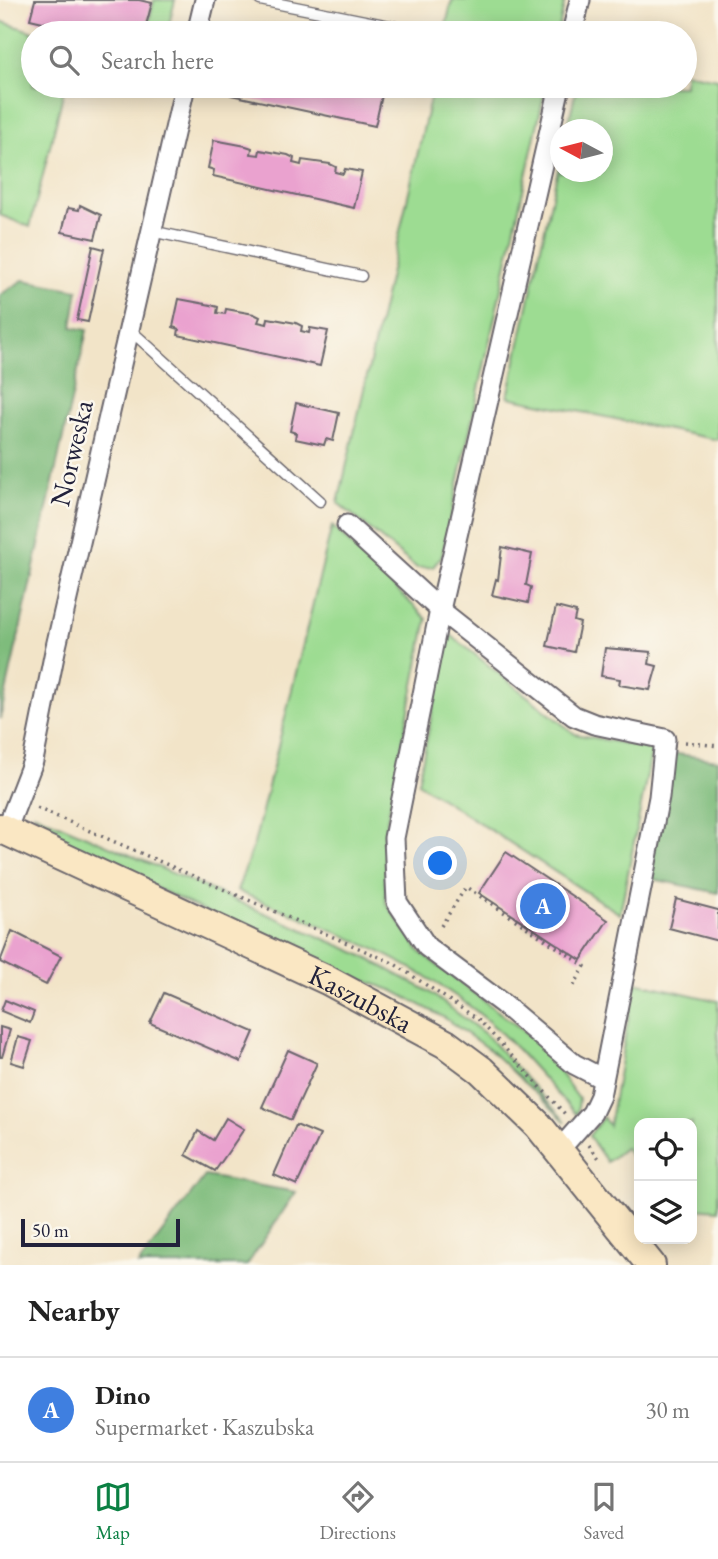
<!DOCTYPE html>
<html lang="en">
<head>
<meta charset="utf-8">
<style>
  :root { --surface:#fff; --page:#f2f2f2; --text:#222; --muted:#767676; --line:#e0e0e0; --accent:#0b8043 }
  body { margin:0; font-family:"EB Garamond",serif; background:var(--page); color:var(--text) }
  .controls { position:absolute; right:21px; bottom:21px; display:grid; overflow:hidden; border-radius:14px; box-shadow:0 4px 18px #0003 }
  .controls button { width:63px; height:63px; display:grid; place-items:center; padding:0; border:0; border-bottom:2px solid var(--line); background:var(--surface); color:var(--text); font:35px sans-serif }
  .compass { position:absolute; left:550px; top:119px; width:63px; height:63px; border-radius:50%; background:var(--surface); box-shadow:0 4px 18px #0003; rotate:277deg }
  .scale { position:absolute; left:21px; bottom:18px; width:159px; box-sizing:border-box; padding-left:7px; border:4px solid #22223b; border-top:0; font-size:19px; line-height:24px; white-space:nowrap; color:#22223b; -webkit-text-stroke:5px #fbf7ec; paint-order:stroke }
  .you { position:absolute; left:441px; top:864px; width:24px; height:24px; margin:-18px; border:5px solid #fff; border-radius:50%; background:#1a73e8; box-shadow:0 0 0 10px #1a73e833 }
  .badge { display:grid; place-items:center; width:46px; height:46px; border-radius:50%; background:var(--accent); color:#fff; font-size:23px; font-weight:700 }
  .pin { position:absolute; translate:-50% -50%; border:4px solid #fff; box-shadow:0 2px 7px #0006 }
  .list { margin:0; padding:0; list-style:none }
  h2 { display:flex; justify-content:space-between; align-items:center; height:91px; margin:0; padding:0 28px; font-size:30px }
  h2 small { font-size:23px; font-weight:400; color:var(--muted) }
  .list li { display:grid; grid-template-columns:46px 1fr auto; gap:21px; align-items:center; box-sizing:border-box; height:105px; padding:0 28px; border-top:2px solid var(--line) }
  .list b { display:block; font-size:26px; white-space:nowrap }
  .list p { margin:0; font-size:23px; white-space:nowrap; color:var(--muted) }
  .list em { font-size:23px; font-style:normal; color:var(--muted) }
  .icon { flex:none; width:38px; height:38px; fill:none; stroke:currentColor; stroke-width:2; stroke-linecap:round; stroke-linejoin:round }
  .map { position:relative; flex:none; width:718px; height:1265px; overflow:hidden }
  .search { position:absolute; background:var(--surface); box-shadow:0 4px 18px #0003; left:21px; right:21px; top:21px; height:77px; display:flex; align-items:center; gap:18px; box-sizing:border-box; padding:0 24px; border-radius:38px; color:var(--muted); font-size:26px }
  .sheet { height:196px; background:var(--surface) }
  nav { display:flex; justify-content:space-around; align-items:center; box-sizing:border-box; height:98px; border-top:2px solid var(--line); background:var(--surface); font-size:19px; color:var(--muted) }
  nav a { display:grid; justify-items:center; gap:4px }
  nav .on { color:var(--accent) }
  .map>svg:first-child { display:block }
  .green { fill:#9ddc92; stroke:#607f66; stroke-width:2 }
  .forest { fill:#7ebc7c; stroke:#506f5c; stroke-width:2 }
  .building { fill:#eaa2cf }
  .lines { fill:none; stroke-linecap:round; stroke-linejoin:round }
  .lane-casing { stroke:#6b666c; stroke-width:13 }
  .street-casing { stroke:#6b666c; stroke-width:23 }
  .secondary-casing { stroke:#6b666c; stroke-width:32 }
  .path { stroke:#6b666c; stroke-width:3.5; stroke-dasharray:2 5; stroke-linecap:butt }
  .lane { stroke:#fff; stroke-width:10 }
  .street { stroke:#fff; stroke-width:19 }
  .secondary { stroke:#fae7c3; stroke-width:28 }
  .labels { text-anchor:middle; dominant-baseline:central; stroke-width:5; stroke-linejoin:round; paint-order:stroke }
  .street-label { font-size:28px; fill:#22223b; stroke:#fbf7ec }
</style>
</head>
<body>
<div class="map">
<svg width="718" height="1265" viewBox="0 0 718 1265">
  <rect width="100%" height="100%" fill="#fbf7ec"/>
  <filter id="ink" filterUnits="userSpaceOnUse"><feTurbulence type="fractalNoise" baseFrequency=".0143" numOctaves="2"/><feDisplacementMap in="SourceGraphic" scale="14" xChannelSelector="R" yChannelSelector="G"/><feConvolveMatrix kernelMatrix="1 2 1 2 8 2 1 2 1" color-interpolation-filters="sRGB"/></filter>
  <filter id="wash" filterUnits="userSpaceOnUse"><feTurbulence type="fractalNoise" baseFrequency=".00686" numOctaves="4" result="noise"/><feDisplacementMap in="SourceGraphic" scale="28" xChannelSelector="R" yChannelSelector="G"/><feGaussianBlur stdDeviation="1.57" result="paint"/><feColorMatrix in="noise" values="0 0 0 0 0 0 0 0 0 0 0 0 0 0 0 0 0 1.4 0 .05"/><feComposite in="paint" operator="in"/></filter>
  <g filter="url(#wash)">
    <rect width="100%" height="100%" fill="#f2e4c8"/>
    <!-- green -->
    <g class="green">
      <polygon points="154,0 175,0 167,33 146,33"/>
      <polygon points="452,0 565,0 558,33 444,33"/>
      <polygon points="0,21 36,33 33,33 33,86 65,86 30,227 0,215"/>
      <polygon points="685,73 718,79 718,440 508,397 560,160 560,172 602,172 602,130 567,129 577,86 685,86"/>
      <polygon points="433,86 546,86 442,556 433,567 417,568 338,503"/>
      <path d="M332 526 427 619 384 836 386 903 421 953 545 1047 564 1069 560 1073 579 1099 577 1115C544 1081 513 1040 476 1011 404 955 320 925 237 891L254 844Z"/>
      <polygon points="448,633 575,734 652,749 620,914 418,783"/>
      <polygon points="33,813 357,953 428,991 485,1034 566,1122 491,1051 445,1018 394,991 312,962 57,841"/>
      <polygon points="635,982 718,1001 718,1210 692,1208 692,1123 639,1123 639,1167 625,1148 607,1162 589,1136 603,1117 609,1126"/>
    </g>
    <!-- forest -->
    <g class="forest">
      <polygon points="23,280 78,290 72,327 87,330 0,719 0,295"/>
      <polygon points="671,753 718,760 718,893 648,878"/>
      <polygon points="205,1176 296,1192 247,1265 138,1265"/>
    </g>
    <g id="blocks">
      <!-- building -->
      <g class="building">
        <polygon points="35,0 139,0 152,3 144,33 90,33 30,19"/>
        <polygon points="225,86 363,86 383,91 375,126 231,95 233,89"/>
        <polygon points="214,140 246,146 252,148 251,154 259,155 260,150 288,155 294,158 293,163 301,165 302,160 330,164 336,167 335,172 343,174 345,169 362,172 354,208 213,176 214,170 208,168"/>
        <polygon points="80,205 101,215 95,239 62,232 68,208 79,210"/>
        <polygon points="93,246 104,249 88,322 77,320"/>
        <polygon points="179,299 211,305 218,307 217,313 225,314 226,309 254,314 260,317 258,322 267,324 268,318 296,323 302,326 301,331 309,333 310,328 328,331 320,366 178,335 179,329 173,327"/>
        <polygon points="296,403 339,413 333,441 326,439 324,445 295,439 296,433 290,431"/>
        <polygon points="502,547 532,554 526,585 531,587 528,603 492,595 496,579 498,580"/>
        <polygon points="556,607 576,612 574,621 580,623 574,652 547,646"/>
        <polygon points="605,648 651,652 649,664 657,666 650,690 619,685 620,679 601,676"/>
        <polygon points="506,852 608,920 581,960 479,893"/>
        <polygon points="676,899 718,910 718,941 669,928"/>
        <polygon points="12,931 61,956 46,985 0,962"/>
        <polygon points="164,993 254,1032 241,1062 150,1023"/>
        <polygon points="5,1000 34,1012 30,1023 1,1011"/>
        <polygon points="0,1027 10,1030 2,1057 0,1057"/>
        <polygon points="18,1037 32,1041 24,1066 11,1062"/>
        <polygon points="288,1050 317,1063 291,1120 262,1107"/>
        <polygon points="226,1118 244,1129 215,1171 186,1155 198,1131 213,1140"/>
        <polygon points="296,1125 320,1135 297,1185 274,1175"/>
      </g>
    </g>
  </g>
  <g filter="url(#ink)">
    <use href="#blocks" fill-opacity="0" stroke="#6b666c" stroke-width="2"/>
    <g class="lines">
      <!-- lane casing -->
      <g class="lane-casing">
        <g id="lane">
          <polyline points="260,0 415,31"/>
          <polyline points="151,231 361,276"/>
          <polyline points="129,329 320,501"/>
        </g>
      </g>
      <!-- street casing -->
      <g class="street-casing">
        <g id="street">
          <polyline points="197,33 205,0"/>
          <polyline points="572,33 580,0"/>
          <polyline points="560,86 440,610 394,838 397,902 427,947 503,1004 574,1064 603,1079"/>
          <polyline points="347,525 440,610 574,716 594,724 665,739 659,797 600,1096 592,1113 559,1150"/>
          <polyline points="6,831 33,761 55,651 185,86"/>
        </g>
      </g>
      <!-- secondary casing -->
      <g class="secondary-casing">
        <g id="secondary">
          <path id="s1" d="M0 828 327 980 446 1044 481 1070 538 1125 651 1265"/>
        </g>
      </g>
      <!-- path -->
      <g class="path">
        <polyline points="685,742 718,746"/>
        <polyline points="37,808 393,963 479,1020 565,1114"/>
        <polyline points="441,926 466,887 585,966 572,989"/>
        <polyline points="589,1145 601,1161"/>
      </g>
      <!-- lane -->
      <use href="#lane" class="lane"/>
      <!-- street -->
      <use href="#street" class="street"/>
      <!-- secondary -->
      <use href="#secondary" class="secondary"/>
    </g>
  </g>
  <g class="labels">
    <!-- street labels -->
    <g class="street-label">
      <text transform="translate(71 453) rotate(-77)">Norweska</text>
      <text stroke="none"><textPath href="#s1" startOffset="399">Kaszubska</textPath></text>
    </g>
  </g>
</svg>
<div class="controls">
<button><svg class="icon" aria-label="locate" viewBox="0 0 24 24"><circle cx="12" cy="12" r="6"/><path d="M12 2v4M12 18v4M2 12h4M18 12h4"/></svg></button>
<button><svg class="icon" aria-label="layers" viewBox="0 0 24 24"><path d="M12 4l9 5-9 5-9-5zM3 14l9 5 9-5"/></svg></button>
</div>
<svg class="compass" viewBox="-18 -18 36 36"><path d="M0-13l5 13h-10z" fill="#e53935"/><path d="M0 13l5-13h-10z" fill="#767676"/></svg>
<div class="scale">50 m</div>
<div class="you"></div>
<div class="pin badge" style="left:543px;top:906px;background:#3f7fe0">A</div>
<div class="search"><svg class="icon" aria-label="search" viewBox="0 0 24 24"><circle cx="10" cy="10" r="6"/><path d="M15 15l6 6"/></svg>Search here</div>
</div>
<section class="sheet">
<h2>Nearby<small></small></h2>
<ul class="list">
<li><span class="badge" style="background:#3f7fe0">A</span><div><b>Dino</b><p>Supermarket · Kaszubska</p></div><em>30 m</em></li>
</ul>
</section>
<nav>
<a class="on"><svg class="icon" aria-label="map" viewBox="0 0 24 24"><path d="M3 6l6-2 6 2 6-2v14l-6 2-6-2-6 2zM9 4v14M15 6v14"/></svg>Map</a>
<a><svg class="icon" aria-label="directions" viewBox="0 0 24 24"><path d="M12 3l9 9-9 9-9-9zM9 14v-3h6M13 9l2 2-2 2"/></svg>Directions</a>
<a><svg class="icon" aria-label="saved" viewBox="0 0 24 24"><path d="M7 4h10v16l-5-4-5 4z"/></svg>Saved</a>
</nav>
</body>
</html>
